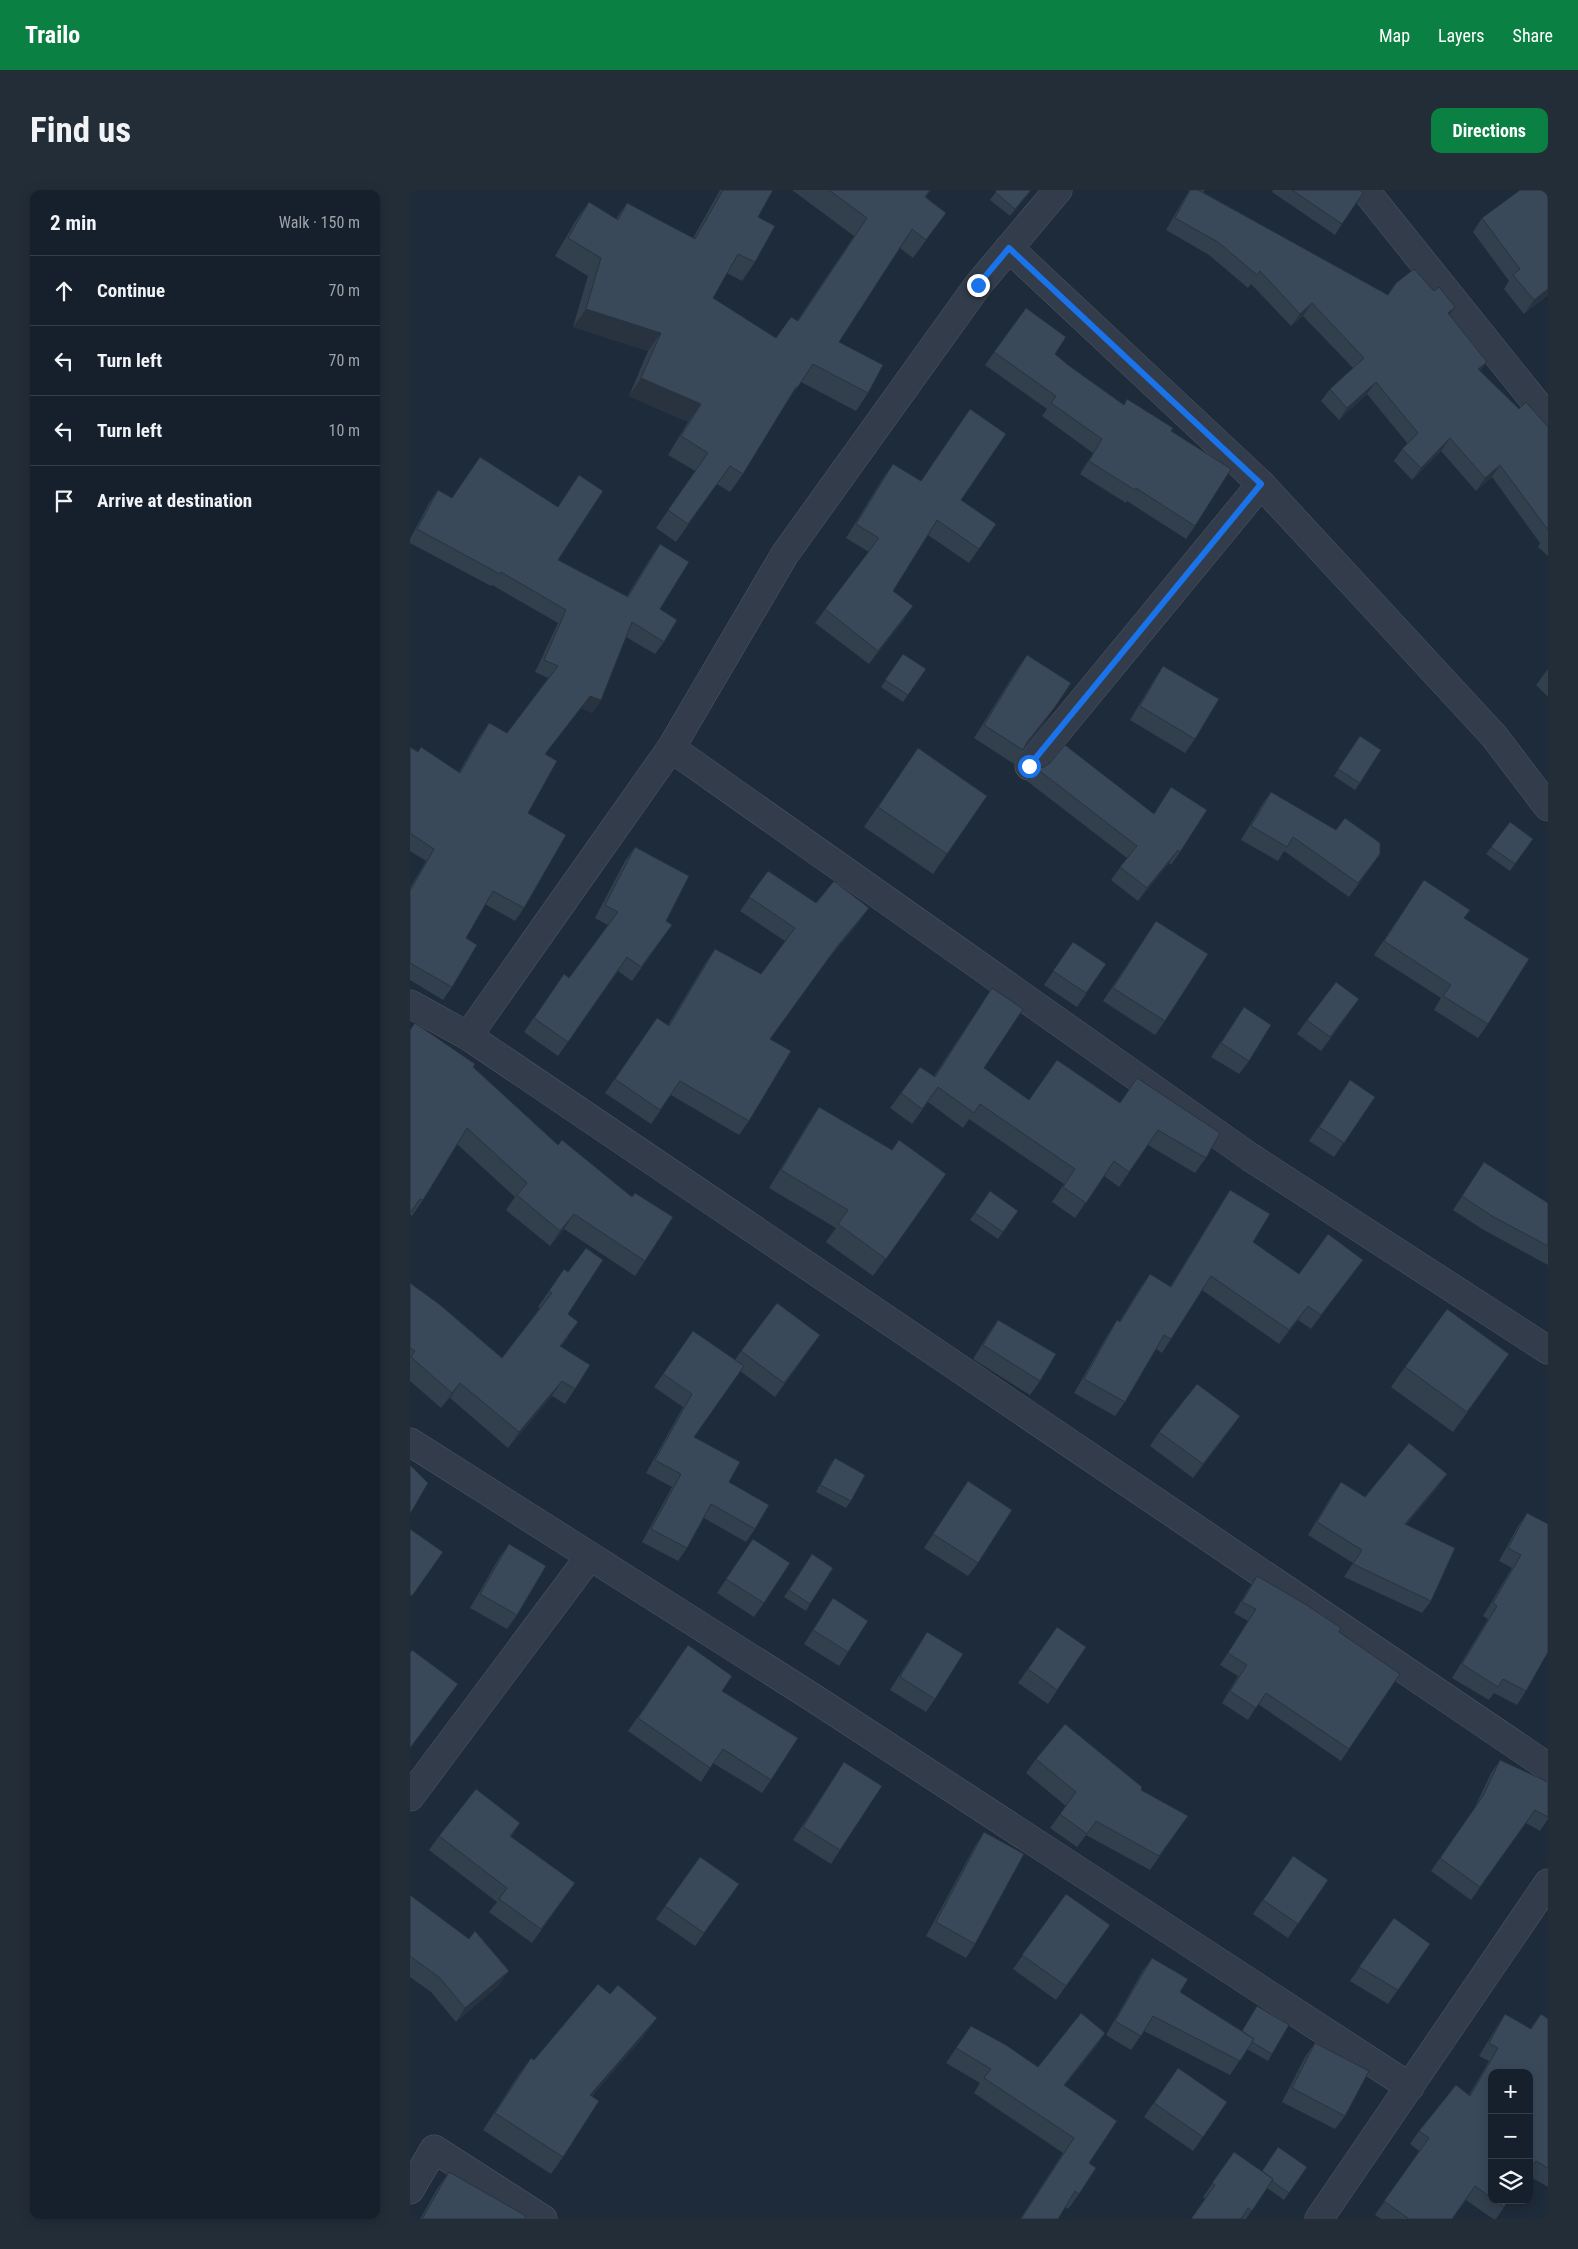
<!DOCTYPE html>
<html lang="en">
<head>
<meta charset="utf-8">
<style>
  :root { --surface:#16202c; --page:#232d38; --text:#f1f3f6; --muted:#9ea3a9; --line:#353e48; --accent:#0b8043 }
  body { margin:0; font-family:"Roboto Condensed",sans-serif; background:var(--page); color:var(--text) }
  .controls { position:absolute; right:15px; bottom:15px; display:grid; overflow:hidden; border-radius:10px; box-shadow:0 2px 12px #0003 }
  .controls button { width:45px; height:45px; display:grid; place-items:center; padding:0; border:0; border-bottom:1px solid var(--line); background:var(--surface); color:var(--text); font:25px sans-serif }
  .stop { position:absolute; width:15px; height:15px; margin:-11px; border:4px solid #1a73e8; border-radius:50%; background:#fff }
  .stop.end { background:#1a73e8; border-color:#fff; box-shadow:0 1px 5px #0008 }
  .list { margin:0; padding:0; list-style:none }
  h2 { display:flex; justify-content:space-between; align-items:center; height:65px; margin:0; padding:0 20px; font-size:21px }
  h2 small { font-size:16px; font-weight:400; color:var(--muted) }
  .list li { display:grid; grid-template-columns:32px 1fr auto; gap:15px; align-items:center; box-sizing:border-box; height:70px; padding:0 20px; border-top:1px solid var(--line) }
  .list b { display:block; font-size:19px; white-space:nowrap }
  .list em { font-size:16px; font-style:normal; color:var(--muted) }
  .icon { flex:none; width:28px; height:28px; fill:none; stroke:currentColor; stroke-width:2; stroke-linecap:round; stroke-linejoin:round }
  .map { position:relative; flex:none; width:1138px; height:2029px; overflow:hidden; border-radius:10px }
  header { display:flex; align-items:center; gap:30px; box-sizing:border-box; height:70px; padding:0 25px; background:var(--accent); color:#fff }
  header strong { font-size:24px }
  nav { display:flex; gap:28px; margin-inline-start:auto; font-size:18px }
  .intro { display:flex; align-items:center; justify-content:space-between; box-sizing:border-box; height:120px; padding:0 30px }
  h1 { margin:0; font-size:35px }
  .button { padding:12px 22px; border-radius:10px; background:var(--accent); color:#fff; font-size:18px; font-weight:700 }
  main { display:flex; gap:30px; padding:0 30px }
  aside { flex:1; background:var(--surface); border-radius:10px; box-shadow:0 2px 12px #0003 }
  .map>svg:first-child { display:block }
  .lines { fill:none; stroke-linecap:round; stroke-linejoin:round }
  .minor-casing { stroke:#4d5765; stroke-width:29 }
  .minor { stroke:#323c4a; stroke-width:28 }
  .wall { fill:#323f4d }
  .shaded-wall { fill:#29333f }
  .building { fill:#3a495a; stroke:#29333f }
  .route { stroke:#1a73e8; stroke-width:6 }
</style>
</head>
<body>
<header>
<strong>Trailo</strong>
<nav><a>Map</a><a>Layers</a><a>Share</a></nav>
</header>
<div class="intro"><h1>Find us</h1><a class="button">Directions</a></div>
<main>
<aside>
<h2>2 min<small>Walk · 150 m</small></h2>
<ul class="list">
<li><svg class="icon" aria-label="ahead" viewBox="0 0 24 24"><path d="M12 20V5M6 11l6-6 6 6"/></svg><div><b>Continue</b></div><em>70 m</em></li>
<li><svg class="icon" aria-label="left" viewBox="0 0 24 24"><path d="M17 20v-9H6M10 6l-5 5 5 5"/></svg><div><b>Turn left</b></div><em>70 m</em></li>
<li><svg class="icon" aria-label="left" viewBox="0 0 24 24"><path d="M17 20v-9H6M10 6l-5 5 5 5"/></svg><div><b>Turn left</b></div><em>10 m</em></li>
<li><svg class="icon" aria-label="arrive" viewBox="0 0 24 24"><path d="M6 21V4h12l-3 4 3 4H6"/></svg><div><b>Arrive at destination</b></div></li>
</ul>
</aside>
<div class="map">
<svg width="1138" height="2029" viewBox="0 0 1138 2029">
  <rect width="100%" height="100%" fill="#1e2b3a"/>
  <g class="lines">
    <!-- minor casing -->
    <g class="minor-casing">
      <g id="minor">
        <polyline points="955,0 1138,228"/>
        <polyline points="599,58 851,294 1084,546 1138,617"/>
        <polyline points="261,558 840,967 1138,1160"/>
        <polyline points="619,576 851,294"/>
        <polyline points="0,814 58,846 1138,1577"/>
        <polyline points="58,846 261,558 375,364 568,95 648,0"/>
        <polyline points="0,1252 402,1507 1000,1897"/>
        <polyline points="0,1607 180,1366"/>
        <polyline points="0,2000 24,1959 133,2029"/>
        <polyline points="909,2029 1138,1693"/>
      </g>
    </g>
    <!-- minor -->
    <use href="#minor" class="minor"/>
  </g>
  <!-- wall -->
  <g class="wall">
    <polygon points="310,0 363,0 348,27 345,72 332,91 317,83 303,108 366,148 381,127 387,131 444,46 382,0 521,0 516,7 536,23 503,68 490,58 429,152 458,203 446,221 391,192 374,216 333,284 320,302 307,294 266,352 246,338 285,281 258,265 278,232 219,206 238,161 163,137 178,86 145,66 166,30 179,12 206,29 217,13 283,48"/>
    <polygon points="587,0 622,0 600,26 580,10"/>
    <polygon points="778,0 795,0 793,2 977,105 986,93 1039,125 1077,172 1070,181 1109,219 1138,237 1138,366 1128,357 1130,353 1082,287 1066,301 1031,261 1002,290 984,271 992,259 998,254 957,204 929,230 911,211 920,199 943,178 893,126 881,136 841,94 838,98 799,65 756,40 774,9 779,1"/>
    <polygon points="863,0 950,0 932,34 925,45 862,2"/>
    <polygon points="1138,0 1138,105 1114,124 1094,99 1099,91 1063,42 1072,28"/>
    <polygon points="616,118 645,164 658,175 713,215 761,241 785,336 776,349 717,311 716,313 670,284 683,263 632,226 637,219 575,175"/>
    <polygon points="483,274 510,291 551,310 586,334 559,373 518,345 483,401 494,430 459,474 405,433 415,419 459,362 436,348 473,288"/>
    <polygon points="169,285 148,370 217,406 241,367 250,354 250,419 254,452 245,464 216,447 191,510 182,523 171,518 135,564 118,623 114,718 105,731 75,714 56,748 42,797 33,810 0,790 0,698 16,671 0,661 0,557 49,582 70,546 79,533 97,543 138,488 125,482 148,433 82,395 81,396 0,353 0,349 19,313 28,300 42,308 148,317"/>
    <polygon points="493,464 516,479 493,512 471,497"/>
    <polygon points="617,465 636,531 615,557 604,574 564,548 607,479"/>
    <polygon points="753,476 785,549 775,563 720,530 744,490"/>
    <polygon points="1138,479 1138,507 1126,495"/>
    <polygon points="950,546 950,593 945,600 924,586"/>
    <polygon points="508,558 577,606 523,684 454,637"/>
    <polygon points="626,578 744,624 761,597 770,662 761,675 759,673 728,711 701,690 717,668 617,591"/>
    <polygon points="861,602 926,640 970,664 939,707 874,661 868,671 831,650 851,616"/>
    <polygon points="1100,632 1123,649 1100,681 1076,664"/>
    <polygon points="225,657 256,731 252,749 222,791 208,781 148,866 114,842 154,784 159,788 198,735 185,728 215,671"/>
    <polygon points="358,681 406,713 450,731 416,772 360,849 339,931 329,945 261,905 241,934 195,903 247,828 258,835 296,772 305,759 351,784 375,751 330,721"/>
    <polygon points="1014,690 1054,728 1078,834 1068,848 1024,820 1031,808 964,765"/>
    <polygon points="746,731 755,831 745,845 693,811"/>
    <polygon points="663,752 696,774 667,817 634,795"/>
    <polygon points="582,798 574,878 619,910 710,913 796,968 785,983 738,955 709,997 694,986 665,1028 642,1012 654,994 559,929 553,938 518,912 502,934 480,918 510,877 524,886"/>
    <polygon points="834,817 839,871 829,884 801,867"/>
    <polygon points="939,823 911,861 887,844 897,830"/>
    <polygon points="0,840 63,877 235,1071 225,1086 154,1039 140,1056 96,1020 105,1007 47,954 13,1010 2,1026 0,1024"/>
    <polygon points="940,890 965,907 924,967 899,951"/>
    <polygon points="409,917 482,960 536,984 463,1086 416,1052 426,1038 359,998 397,935"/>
    <polygon points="1074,972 1138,1013 1138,1075 1072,1039 1043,1020"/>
    <polygon points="820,1000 843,1052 889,1084 953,1070 901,1139 888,1130 869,1154 792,1100 761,1149 752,1163 746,1159 715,1212 705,1226 664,1203 698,1144 707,1130 709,1132 730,1098 740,1084 760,1097 811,1014"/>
    <polygon points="580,1001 608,1021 588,1049 560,1030"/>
    <polygon points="154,1079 158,1124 158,1147 151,1156 165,1199 155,1214 142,1206 98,1258 40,1208 31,1218 0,1191 0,1093 92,1168 130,1118 128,1117"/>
    <polygon points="588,1130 630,1191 620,1205 563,1169 579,1143"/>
    <polygon points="283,1141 325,1170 331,1161 400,1159 365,1207 330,1181 284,1247 319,1292 345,1339 336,1352 294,1328 277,1358 268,1371 232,1352 262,1297 236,1283 273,1217 244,1197"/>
    <polygon points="995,1177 1085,1184 1043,1242 981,1197"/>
    <polygon points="820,1240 783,1288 740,1256 749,1242"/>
    <polygon points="425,1268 441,1311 436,1318 406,1302 420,1275"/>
    <polygon points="558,1291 568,1373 558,1386 514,1358"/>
    <polygon points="931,1292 955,1307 1028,1297 996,1335 1021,1411 1012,1423 934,1387 943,1373 898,1345 922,1305"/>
    <polygon points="1117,1323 1116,1501 1107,1515 1084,1503 1079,1510 1042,1488 1078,1429 1073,1426 1102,1378 1089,1371 1108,1336"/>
    <polygon points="343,1349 354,1413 344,1427 307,1403"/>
    <polygon points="99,1354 107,1425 97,1439 60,1418 89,1368"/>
    <polygon points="397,1371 400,1414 396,1421 374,1407"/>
    <polygon points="847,1386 990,1484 931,1571 848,1514 838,1530 812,1513 828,1486 810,1475 838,1431 824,1423 839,1398"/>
    <polygon points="423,1408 438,1462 429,1476 394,1454"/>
    <polygon points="647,1437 676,1457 638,1514 608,1493"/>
    <polygon points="517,1442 525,1509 516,1522 480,1500 508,1456"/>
    <polygon points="278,1455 312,1501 361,1590 352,1603 303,1573 291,1592 218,1541"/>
    <polygon points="626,1569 731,1600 778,1626 740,1680 676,1645 667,1657 640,1638 656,1616 616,1583"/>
    <polygon points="1090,1570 1138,1627 1138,1629 1130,1641 1116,1633 1061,1710 1021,1681 1064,1619 1081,1583"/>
    <polygon points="434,1572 430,1660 421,1674 383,1650"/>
    <polygon points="110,1633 101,1647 165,1693 122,1753 79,1722 87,1712 19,1660 29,1646"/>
    <polygon points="574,1642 565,1754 556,1768 516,1746 565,1656"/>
    <polygon points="883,1666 918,1690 878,1748 843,1724"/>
    <polygon points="290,1667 329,1694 285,1756 246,1729"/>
    <polygon points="656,1704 700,1735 646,1810 603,1779"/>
    <polygon points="0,1705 89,1795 46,1832 21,1802 0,1787"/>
    <polygon points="984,1728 1020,1754 978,1814 940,1791"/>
    <polygon points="742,1768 770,1802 832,1841 847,1816 862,1864 858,1871 837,1859 820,1885 734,1841 721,1860 696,1845 732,1782"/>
    <polygon points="1095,1824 1120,1839 1131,1824 1137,1828 1138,1827 1138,1997 1119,1986 1119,1883 1082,1883 1082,2010 1099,2010 1086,2029 1083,2029 1056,2010 1042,2029 971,2029 965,2025 1009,1961 1000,1954 1009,1941 1059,1905 1079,1871 1069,1866 1086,1838"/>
    <polygon points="561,1836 628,1877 695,1843 685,1858 655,1895 679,1973 669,2004 658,2019 655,2017 648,2029 610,2029 653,1963 564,1903 570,1893 536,1873"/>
    <polygon points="235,1845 182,1906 153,1967 141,1984 73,1940 109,1884 121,1868 124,1870"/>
    <polygon points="905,1853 935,1926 925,1939 872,1912 895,1867"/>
    <polygon points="768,1878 817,1912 783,1961 734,1927"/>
    <polygon points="824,1962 852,1981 897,1977 874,2010 857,1998 836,2029 781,2029 795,2009 793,2007"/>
    <polygon points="39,1982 114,2029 10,2029 27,1999"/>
  </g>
  <!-- shaded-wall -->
  <g class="shaded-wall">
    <polygon points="621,0 622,0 600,26 605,19"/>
    <polygon points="1138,99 1138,105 1114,124 1124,110"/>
    <polygon points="902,113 893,126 881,136 890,124"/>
    <polygon points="1045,117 1036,130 1038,123"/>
    <polygon points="176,119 251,143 238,161 163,137"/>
    <polygon points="1077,172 1068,184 1068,179"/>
    <polygon points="231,188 291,214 278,232 219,206"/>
    <polygon points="966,192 957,204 929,230 937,218"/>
    <polygon points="1040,248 1031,261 1002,290 1011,278"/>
    <polygon points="1090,275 1082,287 1066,301 1075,288"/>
    <polygon points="503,416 494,430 459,474 468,461"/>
    <polygon points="180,506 191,510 182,523 171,518 126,576 135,564"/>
    <polygon points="645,517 636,531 612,559 617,552"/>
    <polygon points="768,660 759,673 728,711 737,698"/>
    <polygon points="459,718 450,731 416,772 426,758"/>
    <polygon points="164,1024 154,1039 140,1056 150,1041"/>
    <polygon points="953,1070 944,1083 901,1139 911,1125"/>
    <polygon points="898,1116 888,1130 869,1154 879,1140"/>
    <polygon points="152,1191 142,1206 98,1258 109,1242"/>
    <polygon points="50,1193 40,1208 31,1218 42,1203"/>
    <polygon points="830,1226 820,1240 783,1288 793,1274"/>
    <polygon points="1037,1284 1028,1297 986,1347 995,1334"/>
    <polygon points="48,1494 38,1508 0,1559 0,1558"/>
    <polygon points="99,1781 89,1795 46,1832 55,1818"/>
    <polygon points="247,1828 235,1845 168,1922 180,1905"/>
    <polygon points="695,1843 685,1858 644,1909 654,1895"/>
  </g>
  <!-- building -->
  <g class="building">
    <polygon points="313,0 363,0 348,27 365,36 345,72 328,64 303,108 366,148 381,127 388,131 457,28 419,0 520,0 515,7 536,23 516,50 502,39 429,152 473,175 458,203 403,174 387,198 386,197 333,284 320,276 278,334 258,320 298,263 271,246 291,214 231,188 251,143 176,119 191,68 158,48 179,12 208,30 217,13 285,49"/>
    <polygon points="587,0 621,0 605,19 585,2"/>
    <polygon points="780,0 788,0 978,105 986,93 1004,79 1024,101 1029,97 1045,117 1038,123 1077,172 1068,179 1109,219 1116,212 1138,237 1138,340 1090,275 1075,288 1040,248 1011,278 992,259 1008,243 966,192 937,218 920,199 954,168 902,113 890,124 850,81 847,85 808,52 765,28"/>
    <polygon points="882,0 950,0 953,3 932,34"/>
    <polygon points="1110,0 1138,0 1138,99 1124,110 1103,85 1110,79 1072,28"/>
    <polygon points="616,118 656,147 645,164 658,175 714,215 717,209 763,238 761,241 821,279 785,336 726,298 725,300 679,271 692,249 641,213 646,206 584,162"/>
    <polygon points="560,219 596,244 551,310 586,334 569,359 527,330 483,401 503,416 468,461 415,419 469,348 446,334 483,274 511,291"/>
    <polygon points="70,267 148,317 169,285 193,301 148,370 218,407 250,354 279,372 250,419 267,430 254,452 222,432 191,510 180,506 135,564 147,571 118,623 156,645 114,718 83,701 56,748 67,755 42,797 0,773 0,701 24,659 0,643 0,557 8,562 11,557 50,583 79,533 97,543 148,476 134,470 156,420 91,382 90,384 7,339 28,300 42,308"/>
    <polygon points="493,464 516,479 498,505 475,490"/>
    <polygon points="617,465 661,493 645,517 617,552 613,560 574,535"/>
    <polygon points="753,476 809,509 785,549 730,516"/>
    <polygon points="950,546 971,560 950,593 928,579"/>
    <polygon points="655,555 744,624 761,597 797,620 770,662 768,660 737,698 710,677 727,656 626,578 634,577 640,573"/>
    <polygon points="508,558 577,606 537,664 468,617"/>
    <polygon points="861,602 926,640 935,628 970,653 970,664 948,693 883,647 877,657 841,636"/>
    <polygon points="1100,632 1123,649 1105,674 1081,657"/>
    <polygon points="225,657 279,686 256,731 262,735 231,777 217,767 158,852 124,828 154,784 159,788 208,722 195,715"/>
    <polygon points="358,681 406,713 424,691 459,718 426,758 360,849 381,861 339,931 270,891 250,920 205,889 247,828 259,836 305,759 351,784 385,738 339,707"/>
    <polygon points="1014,690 1060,720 1054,728 1119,769 1078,834 1033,806 1041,795 974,751"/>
    <polygon points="746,731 798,764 755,831 703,798"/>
    <polygon points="663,752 696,774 676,803 643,781"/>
    <polygon points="926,792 949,809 920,847 897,830"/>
    <polygon points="582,798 613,819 574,878 619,910 647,870 710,913 727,888 810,943 796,968 748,940 719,982 704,971 676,1013 653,997 665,979 570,914 564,923 528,897 512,919 491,903 510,877 525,887"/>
    <polygon points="834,817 861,835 839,871 811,853"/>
    <polygon points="5,833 65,874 63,877 148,955 152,950 222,1007 225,1003 263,1027 235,1071 164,1024 150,1041 107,1005 117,993 57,938 13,1010 10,1009 0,1023 0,840"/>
    <polygon points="940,890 965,907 934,953 909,937"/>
    <polygon points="409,917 482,960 489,950 536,984 476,1069 428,1034 438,1020 371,980"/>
    <polygon points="1074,972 1138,1013 1138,1056 1082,1026 1052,1006"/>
    <polygon points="820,1000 860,1024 843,1052 889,1084 918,1044 953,1070 911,1125 898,1116 879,1140 801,1086 761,1149 754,1145 715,1212 674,1189 707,1130 710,1132 740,1084 761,1097"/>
    <polygon points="580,1001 608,1021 593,1042 565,1023"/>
    <polygon points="176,1058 193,1070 158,1124 168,1132 150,1156 180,1175 165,1199 152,1191 109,1242 50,1193 42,1203 1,1167 5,1161 0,1158 0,1093 29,1114 92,1168 142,1103 139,1101 154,1079 158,1082"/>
    <polygon points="367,1113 410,1145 374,1193 331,1161"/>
    <polygon points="1037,1119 1099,1164 1057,1222 995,1177"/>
    <polygon points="588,1130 646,1164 630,1191 573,1155"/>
    <polygon points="283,1141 334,1176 284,1247 330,1272 319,1292 359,1315 345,1339 301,1314 277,1358 241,1339 271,1284 245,1270 282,1204 253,1184"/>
    <polygon points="787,1194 830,1226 793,1274 749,1242"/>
    <polygon points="999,1253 1037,1284 995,1334 1045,1358 1021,1411 943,1374 952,1360 907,1332 931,1292 955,1307"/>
    <polygon points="425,1268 455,1285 441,1311 410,1295"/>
    <polygon points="0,1275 18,1293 0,1324"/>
    <polygon points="558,1291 602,1320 568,1373 523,1344"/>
    <polygon points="1117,1323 1138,1334 1138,1462 1116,1501 1093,1489 1088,1497 1052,1474 1087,1416 1083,1413 1111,1365 1098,1358"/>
    <polygon points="0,1339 33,1362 2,1406 0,1405"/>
    <polygon points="343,1349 380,1373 354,1413 316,1389"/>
    <polygon points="99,1354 136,1376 107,1425 70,1404"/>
    <polygon points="402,1364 423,1378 400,1414 379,1400"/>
    <polygon points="847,1386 895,1414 931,1438 929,1442 990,1484 939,1559 856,1503 846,1518 820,1501 837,1475 818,1463 846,1419 832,1412"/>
    <polygon points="423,1408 458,1431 438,1462 403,1440"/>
    <polygon points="647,1437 676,1457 647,1500 618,1479"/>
    <polygon points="517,1442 553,1464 525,1509 490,1487"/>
    <polygon points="278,1455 322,1486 312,1501 388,1548 361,1590 313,1559 300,1578 228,1528"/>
    <polygon points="2,1460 48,1494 0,1558 0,1463"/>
    <polygon points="655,1534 732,1597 731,1600 778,1626 749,1666 686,1631 677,1644 650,1624 666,1602 626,1569"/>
    <polygon points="1090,1570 1138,1592 1138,1627 1125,1620 1070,1697 1030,1668 1073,1606"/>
    <polygon points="434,1572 472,1596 430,1660 393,1637"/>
    <polygon points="66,1599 110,1633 100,1646 165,1693 131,1739 89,1709 97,1698 29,1646"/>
    <polygon points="574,1642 614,1664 565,1754 526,1732"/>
    <polygon points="883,1666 918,1690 888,1734 853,1710"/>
    <polygon points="290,1667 329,1694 294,1743 255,1716"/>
    <polygon points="656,1704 700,1735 656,1796 612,1765"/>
    <polygon points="0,1705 59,1749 65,1741 99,1781 55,1818 30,1788 0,1766"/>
    <polygon points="984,1728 1020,1754 988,1800 949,1777"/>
    <polygon points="742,1768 778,1789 770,1802 844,1849 830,1871 743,1826 731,1846 705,1831"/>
    <polygon points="188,1794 200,1804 208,1795 247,1828 180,1905 189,1911 153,1967 85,1923 121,1868 124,1870"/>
    <polygon points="847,1816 879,1835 862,1864 842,1852 844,1849 832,1841"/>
    <polygon points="671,1823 695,1843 654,1895 707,1931 679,1973 686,1978 669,2004 665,2001 648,2029 611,2029 664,1948 574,1888 581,1879 546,1858 561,1836 596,1855 628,1877"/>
    <polygon points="1095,1824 1121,1839 1131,1824 1138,1829 1138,1978 1126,1971 1119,1980 1119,1883 1082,1883 1082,2008 1065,1996 1042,2029 999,2029 974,2011 1019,1948 1009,1941 1046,1895 1060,1906 1088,1858 1079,1853"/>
    <polygon points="905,1853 959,1881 935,1926 882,1898"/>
    <polygon points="768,1878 817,1912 793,1947 744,1913"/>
    <polygon points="868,1957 897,1977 879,2003 862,1991 863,1989 852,1981"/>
    <polygon points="824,1962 863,1989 842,2021 838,2018 831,2029 781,2029 805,1995 802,1993"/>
    <polygon points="39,1982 116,2026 114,2029 12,2029"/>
    <polygon points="1085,2010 1099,2010 1094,2017"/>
  </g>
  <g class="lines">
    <!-- route -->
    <polyline class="route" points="568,95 599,58 851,294 619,576"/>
  </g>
</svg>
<div class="controls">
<button>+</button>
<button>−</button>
<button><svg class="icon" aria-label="layers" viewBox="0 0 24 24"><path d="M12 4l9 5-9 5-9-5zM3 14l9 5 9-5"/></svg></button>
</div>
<div class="stop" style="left:619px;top:576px"></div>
<div class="stop end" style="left:568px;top:95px"></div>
</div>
</main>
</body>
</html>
